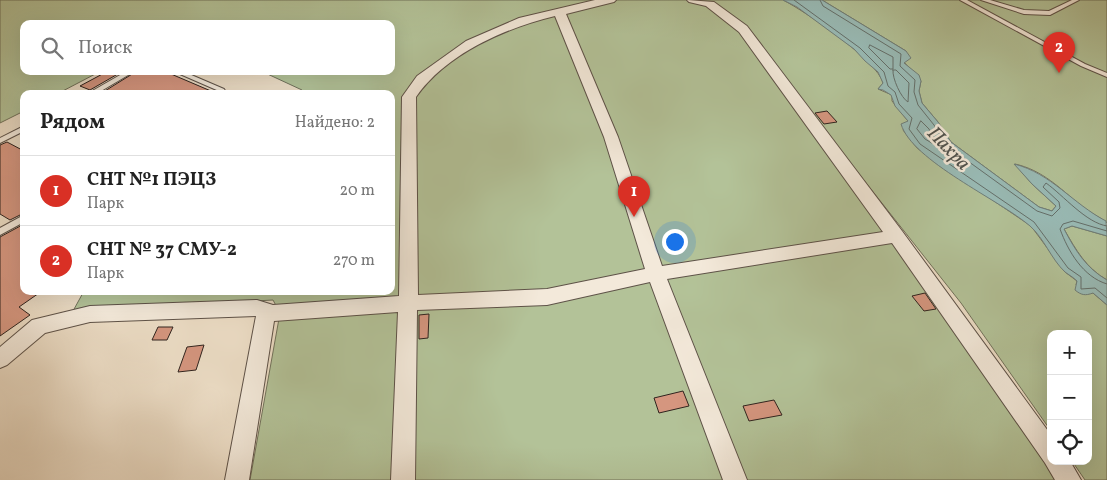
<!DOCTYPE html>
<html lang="ru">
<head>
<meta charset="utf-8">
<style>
  :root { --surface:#fff; --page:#f2f2f2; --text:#222; --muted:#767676; --line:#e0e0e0; --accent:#d93025 }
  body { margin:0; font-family:Vollkorn,serif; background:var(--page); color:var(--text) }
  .controls { position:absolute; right:15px; bottom:15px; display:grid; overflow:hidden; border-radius:10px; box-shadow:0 5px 20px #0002 }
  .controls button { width:45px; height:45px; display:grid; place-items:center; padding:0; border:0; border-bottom:1px solid var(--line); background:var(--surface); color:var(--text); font:25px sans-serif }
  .you { position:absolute; left:674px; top:241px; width:18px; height:18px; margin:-12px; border:4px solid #fff; border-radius:50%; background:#1a73e8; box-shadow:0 0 0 8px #1a73e833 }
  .badge { display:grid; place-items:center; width:32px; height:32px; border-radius:50%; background:var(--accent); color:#fff; font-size:16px; font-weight:700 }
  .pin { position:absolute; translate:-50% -41px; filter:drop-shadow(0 1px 2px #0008) }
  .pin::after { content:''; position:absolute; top:26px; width:18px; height:15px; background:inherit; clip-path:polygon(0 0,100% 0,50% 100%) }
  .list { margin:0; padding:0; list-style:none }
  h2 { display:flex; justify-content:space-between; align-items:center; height:65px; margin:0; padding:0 20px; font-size:21px }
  h2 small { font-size:16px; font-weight:400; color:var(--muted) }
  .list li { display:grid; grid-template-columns:32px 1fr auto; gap:15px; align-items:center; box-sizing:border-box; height:70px; padding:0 20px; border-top:1px solid var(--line) }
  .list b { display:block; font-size:19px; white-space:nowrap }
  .list p { margin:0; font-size:16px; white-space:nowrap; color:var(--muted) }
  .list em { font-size:16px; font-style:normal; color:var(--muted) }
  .icon { flex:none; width:28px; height:28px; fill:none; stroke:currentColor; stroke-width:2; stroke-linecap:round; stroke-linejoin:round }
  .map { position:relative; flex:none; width:1107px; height:480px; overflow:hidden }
  .search { position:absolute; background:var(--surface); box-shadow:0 5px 20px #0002; left:20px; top:20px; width:375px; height:55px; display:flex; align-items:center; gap:12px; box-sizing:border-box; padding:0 18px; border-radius:10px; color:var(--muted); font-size:19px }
  .panel { position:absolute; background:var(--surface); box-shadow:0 5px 20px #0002; left:20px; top:90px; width:375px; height:205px; border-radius:10px }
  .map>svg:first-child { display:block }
  .green { fill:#b3c298; stroke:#71725b }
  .water { fill:#99bbb6; stroke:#6f7e79 }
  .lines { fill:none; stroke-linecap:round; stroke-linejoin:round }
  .shore { stroke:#646f6a; stroke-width:1 }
  .building { fill:#d5967f; stroke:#2f231e }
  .lane-casing { stroke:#5e5248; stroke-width:2 }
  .street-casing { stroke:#5e5248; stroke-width:2 }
  .lane { fill:#f3e9da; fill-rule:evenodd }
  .street { fill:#f3e9da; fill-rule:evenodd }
  .labels { text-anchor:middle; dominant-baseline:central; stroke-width:5; stroke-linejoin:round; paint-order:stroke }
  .water-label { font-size:20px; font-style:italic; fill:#4f514c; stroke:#f3e9da }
</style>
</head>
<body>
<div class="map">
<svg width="1107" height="480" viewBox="0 0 1107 480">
  <rect width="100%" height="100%" fill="#ecddc6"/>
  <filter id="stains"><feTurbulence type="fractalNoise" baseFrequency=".004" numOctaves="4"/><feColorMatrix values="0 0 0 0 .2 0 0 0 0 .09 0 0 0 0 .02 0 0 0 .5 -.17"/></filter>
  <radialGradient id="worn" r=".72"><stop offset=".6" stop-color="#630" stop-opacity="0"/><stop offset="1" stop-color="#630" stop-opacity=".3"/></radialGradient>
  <!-- green -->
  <g class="green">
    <path d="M0 0H783C805 11 878 61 883 83L878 89 892 95V101L908 121 903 130 917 148 936 162 1031 226 1065 272 1077 281 1076 285 1093 293 1107 305V480H1085L1072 461H1088V334H1051V431L961 303 832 140 823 143 1064 480H250L280 313 273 300 73 311 84 291H391V94H300L302 90 261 71H391V24H24V71H101L57 94H24V111L0 123Z"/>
    <path d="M822 0H1107V223C1099 216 1089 213 1081 206 1060 188 1042 170 1015 164L1032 184 1056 206 1052 211 1039 207 951 142 938 122 922 103 919 91 921 81 904 62 906 51Z"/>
    <path d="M1072 226 1107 236V280C1086 268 1076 250 1064 229Z"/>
  </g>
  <!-- water -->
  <path class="water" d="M783 0H822L906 51 911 58 904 63 919 75 921 81 919 91 922 103 938 122 951 142 1039 207 1052 211 1056 206 1032 184 1014 164C1051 173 1073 204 1106 221L1107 236 1072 226 1064 229C1075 250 1086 268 1107 280V305L1093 293C1085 296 1081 295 1075 290L1077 281C1073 277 1069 275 1065 272 1051 259 1044 238 1030 226 1000 200 912 161 901 124L908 121 895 106 891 95 883 90 878 89 883 83 878 72 865 61 854 49 797 7Z"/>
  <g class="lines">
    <!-- shore -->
    <g class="shore">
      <polyline points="794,0 860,48 884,72 888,86 895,92 899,104 912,118 909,129 920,144 1034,222 1068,268 1081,277 1081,289 1095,288 1107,298"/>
      <path d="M820 0 823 6 901 54 900 66 915 80 914 92 918 105 934 125 947 146 1037 211 1052 216 1060 208 1059 202 1043 187 1046 183C1063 195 1086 223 1107 226"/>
      <polygon points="870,45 893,57 893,69 890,69 869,48"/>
      <path d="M893 70H896L909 83 908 102C901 98 892 78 893 70Z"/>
      <polygon points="921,121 929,129 936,142 935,145 925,139 917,129"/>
      <path d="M1107 231 1073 221 1063 224 1060 229C1068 251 1083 277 1107 284"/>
    </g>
  </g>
  <!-- building -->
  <g class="building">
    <polygon points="108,71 123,71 90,90 80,86"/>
    <polygon points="137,71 164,71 218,94 100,94"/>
    <polygon points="827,111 837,122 824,124 815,113"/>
    <polygon points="7,142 24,151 24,213 10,220 0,214 0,145"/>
    <polygon points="24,224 24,291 42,291 19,307 30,315 0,336 0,237"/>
    <polygon points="925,293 936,309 924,311 912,296"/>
    <polygon points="429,314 428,338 419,339 419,315"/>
    <polygon points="158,327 173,327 167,340 152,340"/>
    <polygon points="204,345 196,370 178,372 187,347"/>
    <polygon points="683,391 689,406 659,413 654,398"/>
    <polygon points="774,400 782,415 749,421 743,406"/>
  </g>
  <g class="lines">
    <!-- lane casing -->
    <g class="lane-casing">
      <g id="lane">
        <polygon points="960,0 967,0 1085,64 1107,73 1107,77 1081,66"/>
        <polygon points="981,0 990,0 1024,10 1049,11 1072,0 1079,0 1050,15 1024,14"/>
        <polygon points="127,71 135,71 96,94 87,94"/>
        <polygon points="173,71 182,71 224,89 227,94 220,94 219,91"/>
        <polygon points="24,126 24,131 0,143 0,138"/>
        <polygon points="24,215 24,222 0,235 0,228"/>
      </g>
    </g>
    <!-- street casing -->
    <g class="street-casing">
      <path id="street" d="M595 0H616L614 2 566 14 618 137 662 266 883 232 739 32 706 6 689 2 687 0 714 2 747 26 902 231 1051 435V461H1070L1081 480H1055L1045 463 892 243 667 279 747 480H723L650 282 547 305 417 310 415 480H391L398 312 274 321 249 480H225L256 316 90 322 45 333 7 365 0 368V347L32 320 90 306 257 300 273 305 399 296 402 97 417 76 466 41 519 18ZM555 16 604 137 645 269 547 289 418 295 416 97C446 54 505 28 555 16Z"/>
    </g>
    <!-- lane -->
    <use href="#lane" class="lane"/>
    <!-- street -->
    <use href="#street" class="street"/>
  </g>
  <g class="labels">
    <!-- water labels -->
    <g class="water-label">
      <text transform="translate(948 149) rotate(46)">Пахра</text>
    </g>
  </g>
  <rect width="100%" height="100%" filter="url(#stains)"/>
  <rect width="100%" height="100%" fill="url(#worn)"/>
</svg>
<div class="controls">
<button>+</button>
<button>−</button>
<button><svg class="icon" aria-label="locate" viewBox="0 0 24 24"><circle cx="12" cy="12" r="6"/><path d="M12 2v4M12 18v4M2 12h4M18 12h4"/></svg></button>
</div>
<div class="you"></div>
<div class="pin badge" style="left:634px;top:217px">1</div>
<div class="pin badge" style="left:1059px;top:73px">2</div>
<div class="search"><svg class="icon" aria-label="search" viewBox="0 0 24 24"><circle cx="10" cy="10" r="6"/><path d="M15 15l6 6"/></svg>Поиск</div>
<section class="panel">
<h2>Рядом<small>Найдено: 2</small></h2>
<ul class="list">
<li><span class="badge">1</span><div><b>СНТ №1 ПЭЦЗ</b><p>Парк</p></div><em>20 m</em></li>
<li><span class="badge">2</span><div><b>СНТ № 37 СМУ-2</b><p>Парк</p></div><em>270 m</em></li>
</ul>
</section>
</div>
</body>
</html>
